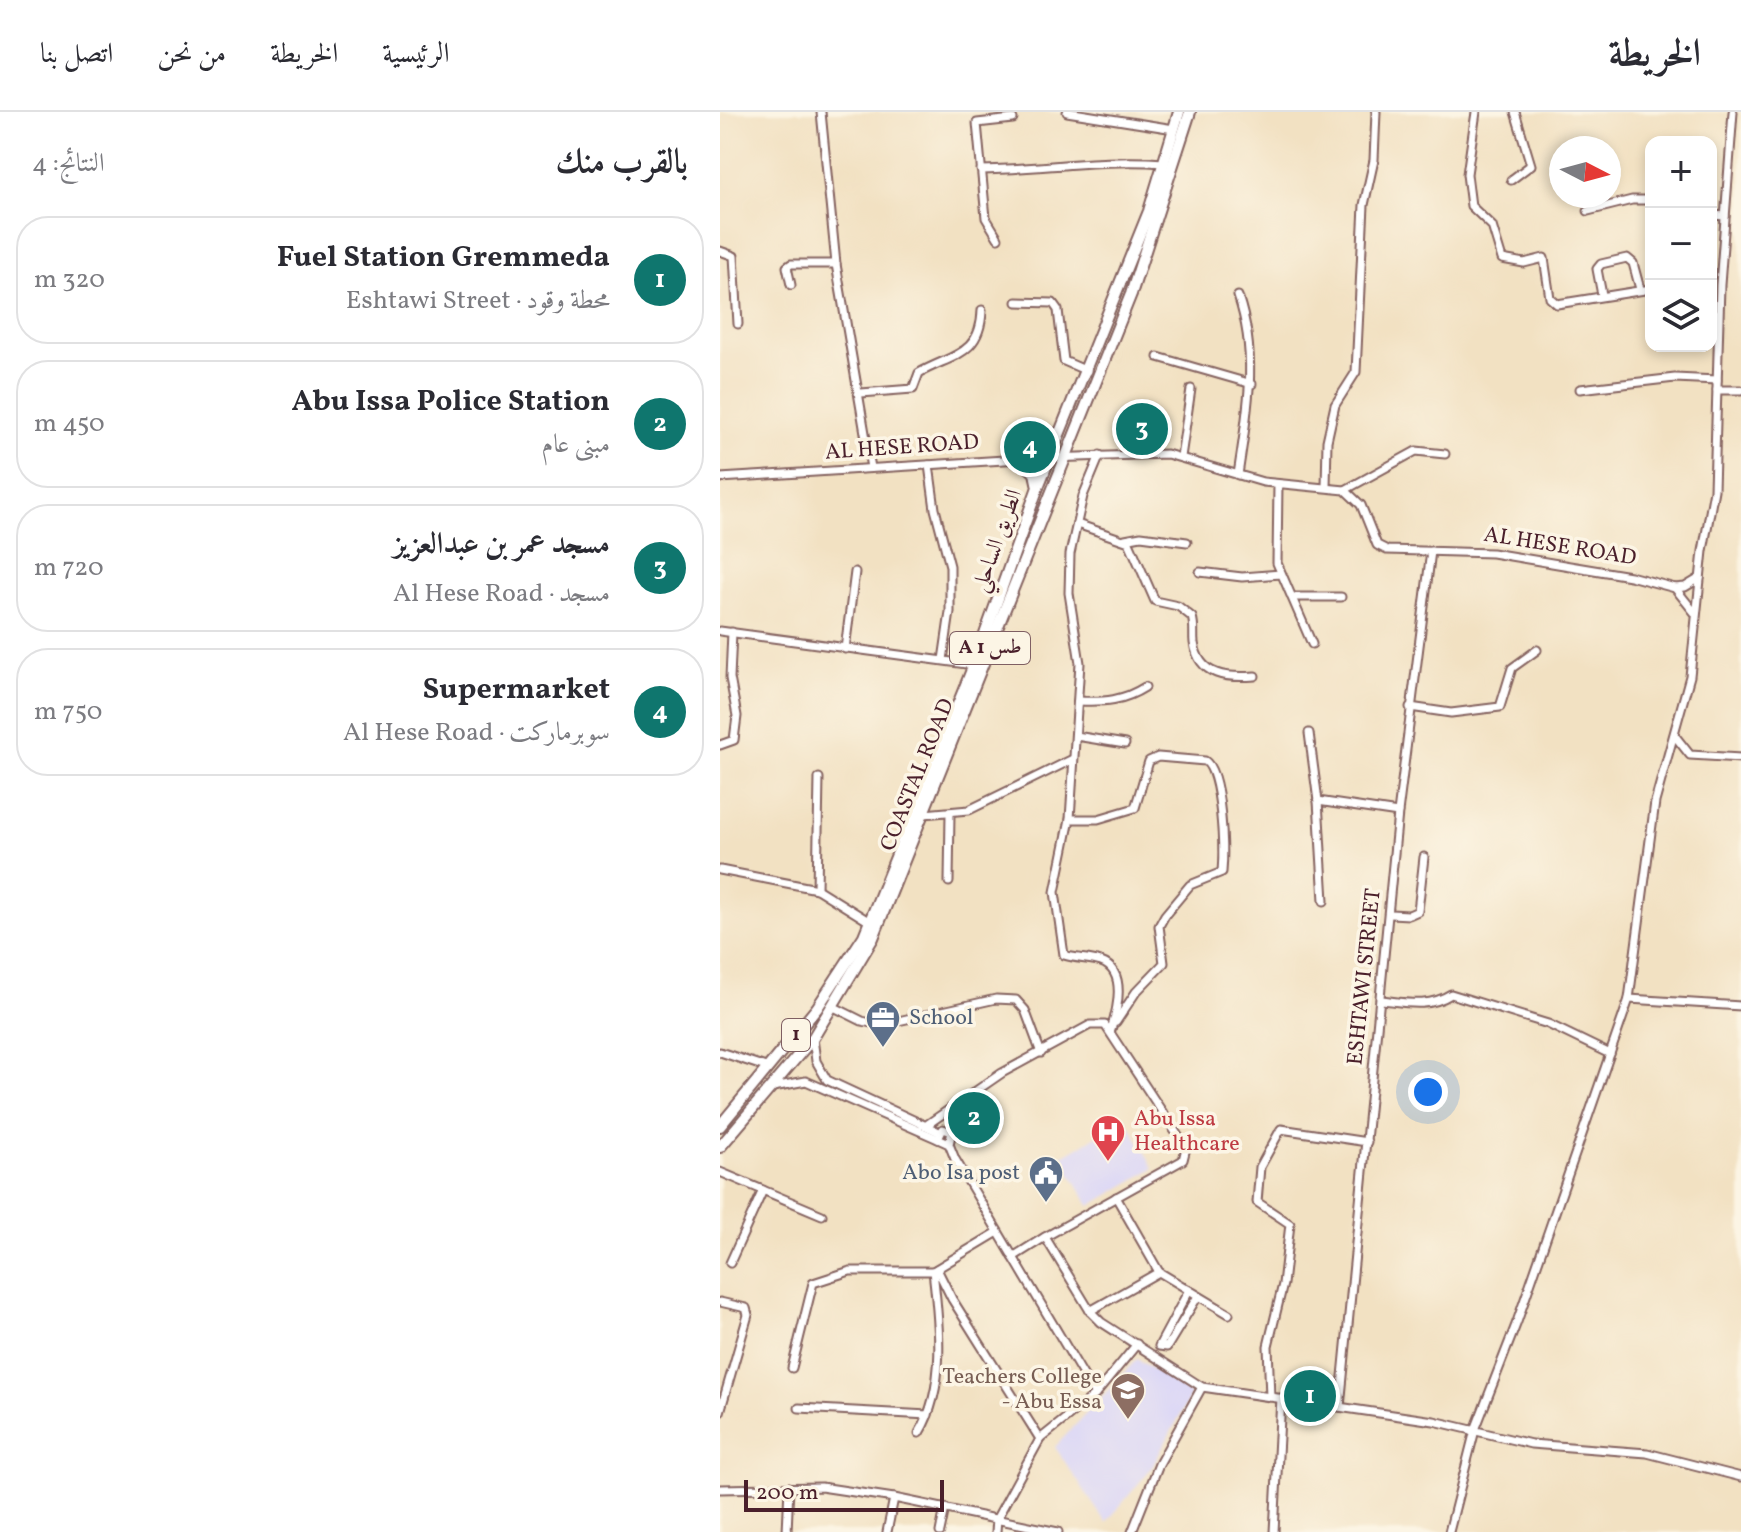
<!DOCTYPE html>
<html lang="ar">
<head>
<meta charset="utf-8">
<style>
  :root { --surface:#fff; --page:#f2f2f3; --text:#2b2b33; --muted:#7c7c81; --line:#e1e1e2; --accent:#0f766e }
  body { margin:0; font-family:Vollkorn,Amiri,serif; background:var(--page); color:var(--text); direction:rtl }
  .controls { position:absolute; right:24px; top:24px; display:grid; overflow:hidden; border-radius:16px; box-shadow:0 4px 12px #0003 }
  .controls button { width:72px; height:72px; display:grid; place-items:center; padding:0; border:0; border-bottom:2px solid var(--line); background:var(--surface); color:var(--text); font:40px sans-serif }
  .compass { position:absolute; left:829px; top:24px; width:72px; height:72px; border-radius:50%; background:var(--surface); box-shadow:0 4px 12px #0003; rotate:96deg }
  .scale { position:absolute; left:24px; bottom:20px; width:200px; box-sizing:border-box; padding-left:8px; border:4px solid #4a1f2b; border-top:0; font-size:22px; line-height:28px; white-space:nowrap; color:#4a1f2b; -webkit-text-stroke:6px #fcf5e5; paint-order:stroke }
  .you { position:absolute; left:708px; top:980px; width:28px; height:28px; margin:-20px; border:6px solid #fff; border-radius:50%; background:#1a73e8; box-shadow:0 0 0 12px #1a73e833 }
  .badge { display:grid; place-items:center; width:52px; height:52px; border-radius:50%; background:var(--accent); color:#fff; font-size:26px; font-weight:700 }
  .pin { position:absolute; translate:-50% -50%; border:4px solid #fff; box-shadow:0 2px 8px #0006 }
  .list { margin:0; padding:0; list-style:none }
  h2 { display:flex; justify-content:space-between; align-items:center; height:104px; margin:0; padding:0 32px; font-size:34px }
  h2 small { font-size:26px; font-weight:400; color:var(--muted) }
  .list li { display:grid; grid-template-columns:52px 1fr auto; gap:24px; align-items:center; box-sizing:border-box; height:128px; margin:0 16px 16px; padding:0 16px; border:2px solid var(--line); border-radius:32px }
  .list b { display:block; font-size:30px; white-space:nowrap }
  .list p { margin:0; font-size:26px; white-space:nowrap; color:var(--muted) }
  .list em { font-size:26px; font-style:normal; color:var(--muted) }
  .icon { flex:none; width:44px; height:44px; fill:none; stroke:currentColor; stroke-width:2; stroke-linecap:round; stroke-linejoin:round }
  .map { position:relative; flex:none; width:1021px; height:1420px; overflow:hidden; direction:ltr }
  header { display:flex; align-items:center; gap:48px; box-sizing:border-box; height:112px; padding:0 40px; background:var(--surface); border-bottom:2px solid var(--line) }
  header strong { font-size:38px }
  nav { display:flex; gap:44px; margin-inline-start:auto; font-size:28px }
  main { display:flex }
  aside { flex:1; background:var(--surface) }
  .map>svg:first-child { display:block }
  .built { fill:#dad6f7 }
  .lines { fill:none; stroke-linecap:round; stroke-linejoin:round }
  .minor-casing { stroke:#856360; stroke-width:11 }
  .highway-casing { stroke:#856360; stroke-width:14 }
  .minor { stroke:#fff; stroke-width:7 }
  .highway { stroke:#fff; stroke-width:10 }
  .labels { text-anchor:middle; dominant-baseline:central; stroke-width:7; stroke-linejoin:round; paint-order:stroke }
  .shield { fill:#fcf5e5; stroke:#7f5f63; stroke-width:2 }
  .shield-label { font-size:20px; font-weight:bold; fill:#4a1f2b }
  .street-label { font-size:22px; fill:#4a1f2b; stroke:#fcf5e5 }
  .service-label { font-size:22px; fill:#4e5e75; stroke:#fcf5e5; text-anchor:start }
  .health-label { font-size:22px; fill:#be3a42; stroke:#fcf5e5; text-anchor:start }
  .education-label { font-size:22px; fill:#785e54; stroke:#fcf5e5; text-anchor:end }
</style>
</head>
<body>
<header>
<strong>الخريطة</strong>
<nav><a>الرئيسية</a><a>الخريطة</a><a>من نحن</a><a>اتصل بنا</a></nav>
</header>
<main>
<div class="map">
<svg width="1021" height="1420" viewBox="0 0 1021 1420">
  <rect width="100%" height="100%" fill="#fcf5e5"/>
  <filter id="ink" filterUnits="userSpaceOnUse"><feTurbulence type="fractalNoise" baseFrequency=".0125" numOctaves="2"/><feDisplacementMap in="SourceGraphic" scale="16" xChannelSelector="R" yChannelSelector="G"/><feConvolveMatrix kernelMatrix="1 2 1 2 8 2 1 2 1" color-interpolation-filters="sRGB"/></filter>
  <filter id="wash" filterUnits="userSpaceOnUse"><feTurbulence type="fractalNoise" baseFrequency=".006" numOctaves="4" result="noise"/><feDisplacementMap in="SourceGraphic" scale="32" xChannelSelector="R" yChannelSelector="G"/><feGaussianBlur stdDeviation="1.8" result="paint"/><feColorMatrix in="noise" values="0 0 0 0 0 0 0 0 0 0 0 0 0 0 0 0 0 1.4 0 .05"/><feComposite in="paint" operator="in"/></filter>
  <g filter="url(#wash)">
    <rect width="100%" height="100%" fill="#f2e1c2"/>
    <!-- built -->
    <g class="built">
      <polygon points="406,1007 434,1056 370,1094 341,1045"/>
      <polygon points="417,1247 471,1283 432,1355 386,1411 335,1335"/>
    </g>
  </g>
  <g filter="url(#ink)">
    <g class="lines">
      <!-- minor casing -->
      <g class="minor-casing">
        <g id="minor">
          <polyline points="101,0 116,152 151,356"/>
          <polyline points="347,0 454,17"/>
          <polyline points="756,0 747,62 751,94 772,114 782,147 804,151 824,146 830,186 837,192 931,177"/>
          <path d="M261 58C322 57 384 46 444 51"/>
          <polyline points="791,68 811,53 795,0"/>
          <polyline points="868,99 912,88 931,88"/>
          <polyline points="991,103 1005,104"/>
          <polyline points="278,126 266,106 257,11 293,7"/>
          <polyline points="0,139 14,144 18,212"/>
          <polyline points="71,173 67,155 71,152 116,152"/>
          <polyline points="882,183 877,157 881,152 907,146 913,151 920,177"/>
          <polyline points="297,190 333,191 338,198 344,249 367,259"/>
          <polyline points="438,245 532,272"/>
          <polyline points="860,277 955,266 997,268"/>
          <polyline points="997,278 1021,278"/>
          <path d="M141 281 193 277 199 261C230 243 261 244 262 198"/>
          <path d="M380 343 363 384 350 442 349 481 360 551 350 707 335 780 344 843C356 847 369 846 381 850 408 859 397 899 391 918"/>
          <polyline points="461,345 471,277"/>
          <polyline points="209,353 215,397 230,454 230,500 223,548"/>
          <path d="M518 363C527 301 539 246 518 184"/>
          <polyline points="0,366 300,347 447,342 543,370 625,378 641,393 657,433 667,438 772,441 910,464 955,476 975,501"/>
          <polyline points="558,372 557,451 592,532"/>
          <polyline points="606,375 607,329 615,293 636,260 644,93 654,48 656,0"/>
          <polyline points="625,378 696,339 725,342"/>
          <path d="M357 412 409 430 435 489 458 494 472 505C475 514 473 522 474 531 479 565 508 566 535 564"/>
          <polyline points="405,427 421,424 467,430"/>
          <polyline points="480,460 522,465 561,462"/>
          <polyline points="955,476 965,475 980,466"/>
          <polyline points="572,485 621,485"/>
          <polyline points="0,519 254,553"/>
          <polyline points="125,537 135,460"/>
          <path d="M359 589C385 590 403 589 425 575"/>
          <polyline points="690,595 731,601 780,595 792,556 817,538"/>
          <polyline points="589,621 598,689"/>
          <polyline points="356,624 405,632"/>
          <polyline points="955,624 970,643 1021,646"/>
          <polyline points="0,633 14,628 17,604 10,566 12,520"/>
          <polyline points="204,702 249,698 353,647"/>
          <path d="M350 707H378L415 696 429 649 438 645 485 649C502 660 504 739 502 760L470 773 445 803 439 814 444 851 416 880 396 910"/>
          <polyline points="0,758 97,777 150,810"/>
          <polyline points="229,770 230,701"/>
          <polyline points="97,777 99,666"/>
          <polyline points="604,789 598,689 678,701"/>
          <polyline points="671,802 689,803 698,799 704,745"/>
          <polyline points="909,887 1021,894"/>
          <path d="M662 888C688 891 709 896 731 882L828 912 890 942"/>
          <polyline points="114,895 142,909 160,913 276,887 296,888 305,898 321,941"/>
          <polyline points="93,926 96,949 107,968 219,1020"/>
          <polyline points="0,940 49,956"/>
          <polyline points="53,975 86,969 218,1027"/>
          <polyline points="208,1012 282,961 370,913 385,913 466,1036 463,1048 325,1125"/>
          <polyline points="232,1020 235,992"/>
          <polyline points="229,1032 218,1027 223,1017 232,1020 229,1032 235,1047 375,1283 417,1232"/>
          <polyline points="0,1060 102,1103"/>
          <polyline points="396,1085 439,1160 509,1202"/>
          <polyline points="293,1145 325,1125 370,1199 381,1210 482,1275 714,1309 811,1332 927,1341 1021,1365"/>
          <polyline points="10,1151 43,1078"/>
          <polyline points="217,1157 232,1187 320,1327 277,1406 276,1420"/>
          <polyline points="469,1178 439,1234 447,1235 478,1184"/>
          <polyline points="0,1190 26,1196 28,1203 0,1300"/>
          <polyline points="370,1199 439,1160"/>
          <polyline points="72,1256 93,1171 130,1159 213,1159 278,1120"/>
          <polyline points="550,1285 548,1234 563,1172 570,1112 537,1090 540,1055 561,1017 647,1030"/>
          <polyline points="620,1295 678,701 711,439"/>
          <polyline points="79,1296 208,1303"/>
          <path d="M199 1321C227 1275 219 1210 213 1159"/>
          <polyline points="320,1327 375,1283"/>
          <polyline points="0,1377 101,1375 174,1386 338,1420"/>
          <polyline points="67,1420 69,1375"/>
          <polyline points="167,1420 174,1386"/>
          <polyline points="220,1420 225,1396"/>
          <polyline points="412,1420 439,1352 482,1275"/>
          <polyline points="554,1420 561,1286"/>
          <polyline points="729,1420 755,1318 797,1210 909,887 935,690 970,564 983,439 994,378 1000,173 1013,0"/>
        </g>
      </g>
      <!-- highway casing -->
      <g class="highway-casing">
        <g id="highway">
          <polyline points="318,375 315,361 300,347 324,335 338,321"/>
          <polyline points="0,1014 97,896 144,824 254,553 318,375 429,99 459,0"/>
          <polyline points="0,1035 93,926 153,826 411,182 470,0"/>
        </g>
      </g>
      <!-- minor -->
      <use href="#minor" class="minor"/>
      <!-- highway -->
      <use href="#highway" class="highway"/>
    </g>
  </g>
  <!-- icons -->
  <defs>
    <g id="office-pin" transform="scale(1.8)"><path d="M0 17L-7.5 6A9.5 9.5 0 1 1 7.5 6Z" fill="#5c6f8a" stroke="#fcf5e5"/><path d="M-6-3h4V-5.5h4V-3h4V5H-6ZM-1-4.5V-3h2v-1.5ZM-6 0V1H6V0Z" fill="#fff"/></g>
    <g id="hospital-pin" transform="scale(1.8)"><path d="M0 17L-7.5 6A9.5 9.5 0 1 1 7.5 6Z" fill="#e0444e" stroke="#fcf5e5"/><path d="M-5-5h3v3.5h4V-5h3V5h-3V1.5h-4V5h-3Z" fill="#fff"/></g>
    <g id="civic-pin" transform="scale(1.8)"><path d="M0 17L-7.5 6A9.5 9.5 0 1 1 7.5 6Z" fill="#5c6f8a" stroke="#fcf5e5"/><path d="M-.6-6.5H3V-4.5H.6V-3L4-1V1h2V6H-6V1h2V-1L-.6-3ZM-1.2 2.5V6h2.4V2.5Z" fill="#fff"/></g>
    <g id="university-pin" transform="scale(1.8)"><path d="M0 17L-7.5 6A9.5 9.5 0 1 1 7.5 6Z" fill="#8d6e63" stroke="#fcf5e5"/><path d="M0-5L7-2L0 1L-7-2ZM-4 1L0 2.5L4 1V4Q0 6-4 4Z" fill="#fff"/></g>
  </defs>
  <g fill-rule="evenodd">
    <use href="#office-pin" x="163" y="906"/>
    <use href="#hospital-pin" x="388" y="1020"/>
    <use href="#civic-pin" x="326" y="1061"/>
    <use href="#university-pin" x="408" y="1278"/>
  </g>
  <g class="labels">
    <!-- shield labels -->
    <g class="shield">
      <rect x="230" y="520" width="80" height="32" rx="6"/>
      <rect x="62" y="907" width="28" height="32" rx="6"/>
    </g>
    <g class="shield-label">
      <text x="270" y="536">A 1 طس</text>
      <text x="76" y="923">1</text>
    </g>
    <!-- street labels -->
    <g class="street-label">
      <text transform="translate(182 336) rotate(-4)">AL HESE ROAD</text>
      <text transform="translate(278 429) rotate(-70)">الطريق الساحلي</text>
      <text transform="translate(840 435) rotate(9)">AL HESE ROAD</text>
      <text transform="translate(198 663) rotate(-68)">COASTAL ROAD</text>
      <text transform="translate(645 865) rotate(-84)">ESHTAWI STREET</text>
    </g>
    <!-- service labels -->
    <g class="service-label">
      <text x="189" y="906">School</text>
      <text x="300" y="1061" text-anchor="end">Abo Isa post</text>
    </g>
    <!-- health labels -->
    <g class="health-label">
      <text x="414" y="1007">Abu Issa<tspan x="414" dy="25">Healthcare</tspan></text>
    </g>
    <!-- education labels -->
    <g class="education-label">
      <text x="382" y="1265">Teachers College<tspan x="382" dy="25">- Abu Essa</tspan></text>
    </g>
  </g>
</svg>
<div class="controls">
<button>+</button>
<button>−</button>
<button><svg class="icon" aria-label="layers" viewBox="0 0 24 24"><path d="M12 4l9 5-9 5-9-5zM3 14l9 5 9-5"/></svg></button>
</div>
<svg class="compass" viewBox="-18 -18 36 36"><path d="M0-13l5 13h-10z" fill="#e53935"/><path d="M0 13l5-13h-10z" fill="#7c7c81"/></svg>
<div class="scale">200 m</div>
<div class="you"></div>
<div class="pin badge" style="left:590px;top:1284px">1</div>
<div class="pin badge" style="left:254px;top:1006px">2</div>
<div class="pin badge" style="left:422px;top:317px">3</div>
<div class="pin badge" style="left:310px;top:335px">4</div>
</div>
<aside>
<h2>بالقرب منك<small>النتائج: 4</small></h2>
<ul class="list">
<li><span class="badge">1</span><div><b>Fuel Station Gremmeda</b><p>محطة وقود · Eshtawi Street</p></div><em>320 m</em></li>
<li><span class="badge">2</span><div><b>Abu Issa Police Station</b><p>مبنى عام</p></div><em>450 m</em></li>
<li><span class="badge">3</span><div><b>مسجد عمر بن عبدالعزيز</b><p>مسجد · Al Hese Road</p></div><em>720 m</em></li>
<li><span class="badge">4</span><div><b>Supermarket</b><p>سوبرماركت · Al Hese Road</p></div><em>750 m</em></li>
</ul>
</aside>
</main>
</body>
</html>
